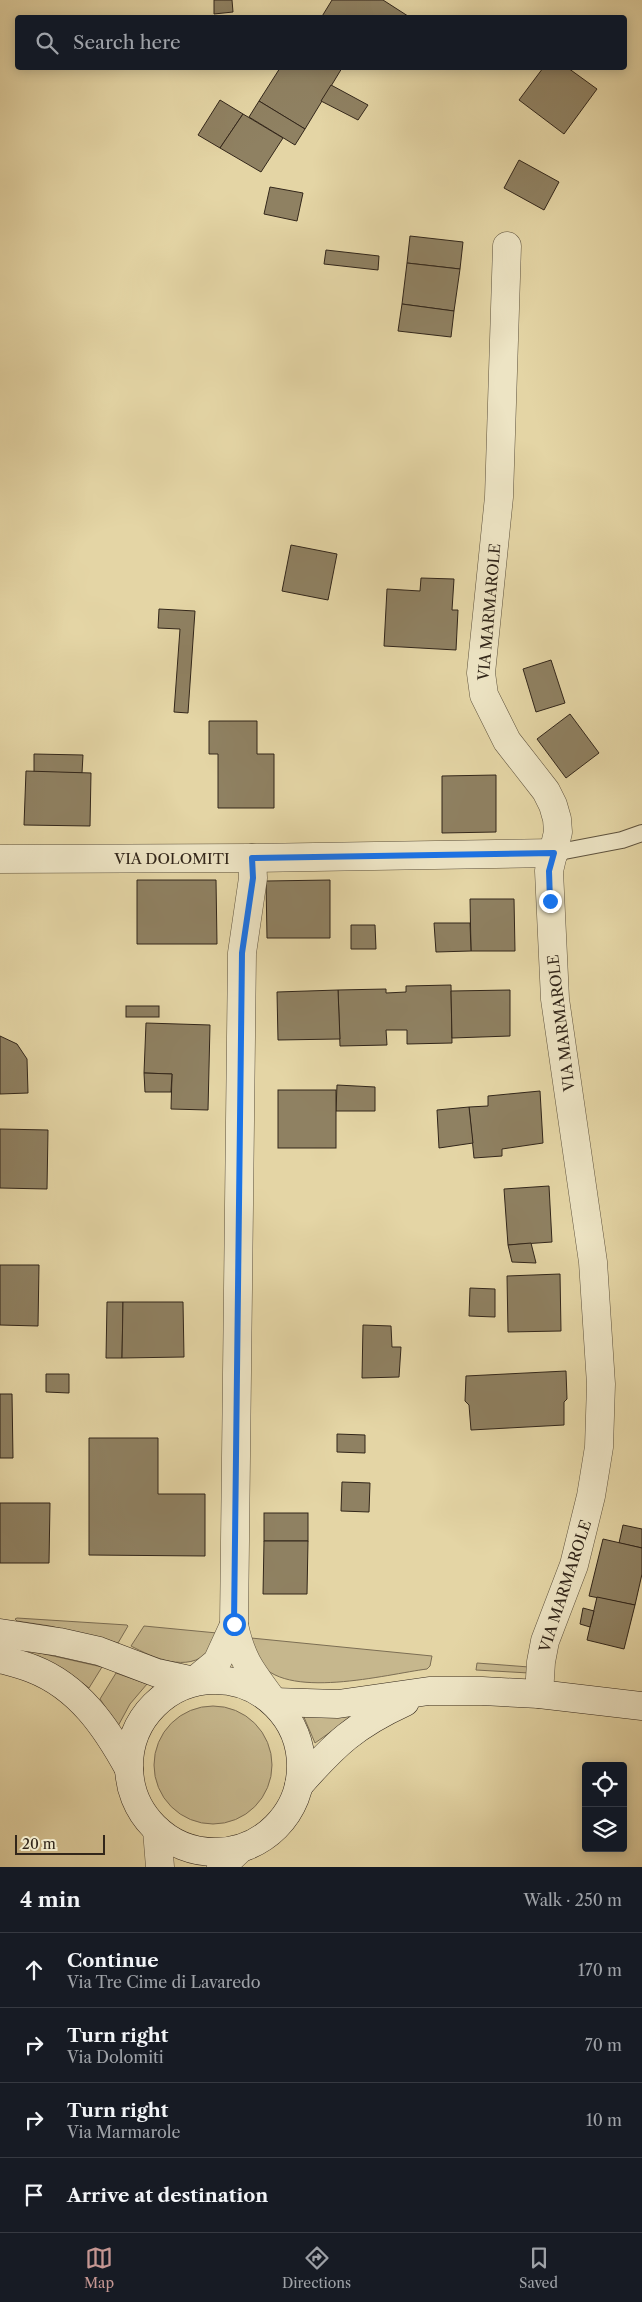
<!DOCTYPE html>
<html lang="en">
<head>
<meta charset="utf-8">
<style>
  :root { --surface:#171b24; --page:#242831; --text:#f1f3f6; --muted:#9ea1a6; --line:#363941; --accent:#c59692 }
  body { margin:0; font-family:"Libre Caslon Text",serif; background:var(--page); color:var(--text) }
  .controls { position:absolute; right:15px; bottom:15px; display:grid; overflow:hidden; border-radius:5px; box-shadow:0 2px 12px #0003 }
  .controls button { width:45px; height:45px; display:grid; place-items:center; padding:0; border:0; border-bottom:1px solid var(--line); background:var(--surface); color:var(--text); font:25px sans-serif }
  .scale { position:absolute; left:15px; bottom:12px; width:90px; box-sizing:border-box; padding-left:5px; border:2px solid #32261a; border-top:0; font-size:14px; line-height:18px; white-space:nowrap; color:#32261a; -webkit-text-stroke:4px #ede4c4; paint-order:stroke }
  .stop { position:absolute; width:15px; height:15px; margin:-11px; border:4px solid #1a73e8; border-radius:50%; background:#fff }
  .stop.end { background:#1a73e8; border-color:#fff; box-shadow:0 1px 5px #0008 }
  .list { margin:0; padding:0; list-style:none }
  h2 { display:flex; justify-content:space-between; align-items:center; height:65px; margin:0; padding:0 20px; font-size:21px }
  h2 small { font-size:16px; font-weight:400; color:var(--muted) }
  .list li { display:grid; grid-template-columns:32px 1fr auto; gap:15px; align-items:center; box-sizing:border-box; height:75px; padding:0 20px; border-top:1px solid var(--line) }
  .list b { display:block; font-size:19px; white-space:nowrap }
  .list p { margin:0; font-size:16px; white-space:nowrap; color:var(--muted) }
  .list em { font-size:16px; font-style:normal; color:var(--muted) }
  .icon { flex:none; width:28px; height:28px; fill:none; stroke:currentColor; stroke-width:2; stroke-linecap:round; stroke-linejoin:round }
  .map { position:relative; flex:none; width:642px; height:1867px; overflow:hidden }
  .search { position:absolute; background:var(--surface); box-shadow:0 2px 12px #0003; left:15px; right:15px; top:15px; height:55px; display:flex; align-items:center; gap:12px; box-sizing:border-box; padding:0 18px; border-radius:5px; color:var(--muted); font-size:19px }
  .sheet { height:365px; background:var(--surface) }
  nav { display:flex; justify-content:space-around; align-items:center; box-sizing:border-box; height:70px; border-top:1px solid var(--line); background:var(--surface); font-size:14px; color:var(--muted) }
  nav a { display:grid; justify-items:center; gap:2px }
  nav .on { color:var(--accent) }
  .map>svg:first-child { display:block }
  .green { fill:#c6b78d; stroke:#7c6e54 }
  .building { fill:#8f8162; stroke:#32261a }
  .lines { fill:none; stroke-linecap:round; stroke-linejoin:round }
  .service-casing { stroke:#5e523d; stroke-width:18 }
  .minor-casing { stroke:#5e523d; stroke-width:29 }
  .tertiary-casing { stroke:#5e523d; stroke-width:29 }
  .secondary-casing { stroke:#32261a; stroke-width:29 }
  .service { stroke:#ede4c4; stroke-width:16 }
  .minor { stroke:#ede4c4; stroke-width:28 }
  .tertiary { stroke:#ede4c4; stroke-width:28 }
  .secondary { stroke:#ede4c4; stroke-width:28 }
  .route { stroke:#1a73e8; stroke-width:6 }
  .labels { text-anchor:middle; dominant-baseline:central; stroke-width:4.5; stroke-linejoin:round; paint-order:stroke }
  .street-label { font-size:15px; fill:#32261a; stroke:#ede4c4 }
</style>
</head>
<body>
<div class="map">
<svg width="642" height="1867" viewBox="0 0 642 1867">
  <rect width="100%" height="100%" fill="#e4d5a5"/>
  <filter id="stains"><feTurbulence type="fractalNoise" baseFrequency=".004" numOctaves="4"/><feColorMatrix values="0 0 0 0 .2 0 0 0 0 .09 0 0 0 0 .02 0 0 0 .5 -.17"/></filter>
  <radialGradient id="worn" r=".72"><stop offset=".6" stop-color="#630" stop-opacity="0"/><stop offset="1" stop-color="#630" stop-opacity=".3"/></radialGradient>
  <!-- green -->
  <g class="green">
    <polygon points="17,1618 127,1625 128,1626 118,1643 50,1626 17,1621 15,1619"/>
    <path d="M144 1626 217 1633C215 1639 213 1647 209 1651 188 1674 152 1657 131 1646Z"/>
    <path d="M251 1638 432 1656 430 1666 427 1669C387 1674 283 1702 258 1660 254 1654 253 1645 251 1638Z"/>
    <polygon points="18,1648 102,1667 89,1688 73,1676 16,1650"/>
    <polygon points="477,1663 529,1667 529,1673 476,1670"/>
    <polygon points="116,1673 147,1684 130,1704 118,1726 100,1699"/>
    <circle cx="213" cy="1765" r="59"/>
    <polygon points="360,1711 315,1743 303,1715"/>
  </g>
  <!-- building -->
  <g class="building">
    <polygon points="214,0 232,0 233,12 214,14"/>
    <polygon points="332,0 383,0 411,18 321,18"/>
    <polygon points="280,68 342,68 305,129 259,101"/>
    <polygon points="543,68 568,68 597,89 564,134 519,100"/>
    <polygon points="331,85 368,105 358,120 321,101"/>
    <polygon points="220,100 243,114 220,148 198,135"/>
    <polygon points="259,101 305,129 295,145 249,117"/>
    <polygon points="243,114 283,138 261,172 220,148"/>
    <polygon points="519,160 559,182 544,210 504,188"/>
    <polygon points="270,187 303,193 297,221 264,214"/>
    <polygon points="410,236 463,242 460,269 407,263"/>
    <polygon points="326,250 379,256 378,270 324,264"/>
    <polygon points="407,263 460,269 454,311 402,304"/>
    <polygon points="402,304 454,311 451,337 398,331"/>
    <polygon points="291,545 337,554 328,600 282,591"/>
    <polygon points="421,578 454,579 452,610 458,610 456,650 384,646 387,589 420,591"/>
    <polygon points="159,609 195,611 188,713 174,712 180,629 158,628"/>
    <polygon points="551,660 565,703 536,712 523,669"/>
    <polygon points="570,714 599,753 566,778 537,739"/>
    <polygon points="209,721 257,721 257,754 274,754 274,808 218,808 218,754 209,754"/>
    <polygon points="34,754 83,755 82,773 34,772"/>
    <polygon points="26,771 91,773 90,826 24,825"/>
    <polygon points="496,775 496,832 442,833 442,776"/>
    <polygon points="137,880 216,880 217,944 137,944"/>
    <polygon points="330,880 330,938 267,938 266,881"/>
    <polygon points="470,899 514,899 515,951 471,951"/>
    <polygon points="434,923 470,923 471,951 436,952"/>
    <polygon points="351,925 375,925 376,949 351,949"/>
    <polygon points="451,985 452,1043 407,1044 407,1030 386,1030 387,1045 340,1046 338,990 386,989 386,993 406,992 406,986"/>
    <polygon points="338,990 340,1039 278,1040 277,992"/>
    <polygon points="510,990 510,1036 452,1038 451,991"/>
    <rect x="126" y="1006" width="33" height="11"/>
    <polygon points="146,1023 210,1025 208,1110 171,1109 172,1074 144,1073"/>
    <polygon points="0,1036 17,1044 27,1059 28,1093 0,1094"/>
    <polygon points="144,1073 172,1074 171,1092 145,1092"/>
    <polygon points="337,1085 375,1087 375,1111 336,1111"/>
    <rect x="278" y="1090" width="58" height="58"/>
    <polygon points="540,1091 543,1143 502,1149 502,1156 474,1158 469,1107 488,1106 488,1096"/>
    <polygon points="469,1107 473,1143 439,1148 437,1110"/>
    <polygon points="0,1129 48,1130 47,1189 0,1188"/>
    <polygon points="549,1186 552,1242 508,1245 504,1189"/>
    <polygon points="531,1243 536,1263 512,1262 508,1245"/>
    <polygon points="0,1265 39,1265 38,1326 0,1325"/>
    <polygon points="560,1274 561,1331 508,1332 507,1276"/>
    <polygon points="470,1288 495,1289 495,1317 469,1316"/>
    <polygon points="107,1302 123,1302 122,1358 106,1358"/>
    <polygon points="123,1302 183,1302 184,1357 122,1358"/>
    <polygon points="363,1325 391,1326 392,1347 401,1347 399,1377 362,1378"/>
    <polygon points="566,1371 567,1399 564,1402 564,1425 471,1430 469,1405 465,1401 466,1376"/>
    <polygon points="46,1374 69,1374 69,1393 46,1392"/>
    <polygon points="0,1394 12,1394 13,1458 0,1458"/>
    <polygon points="337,1434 365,1435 365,1453 337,1452"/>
    <polygon points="89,1438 158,1438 158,1494 205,1494 205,1556 89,1555"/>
    <polygon points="342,1482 370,1483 369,1512 341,1511"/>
    <polygon points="0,1503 50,1503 49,1563 0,1563"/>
    <rect x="264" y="1513" width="44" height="28"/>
    <polygon points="623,1525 642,1529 642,1548 619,1543"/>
    <polygon points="603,1539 642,1548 642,1574 635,1605 589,1596"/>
    <polygon points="264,1541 308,1541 307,1594 263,1594"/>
    <polygon points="597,1597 635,1605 624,1649 587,1640"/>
    <polygon points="583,1608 594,1611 590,1627 580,1624"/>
  </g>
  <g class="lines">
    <!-- service casing -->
    <g class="service-casing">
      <polyline id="service" points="554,853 622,840 642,833"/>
    </g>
    <!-- minor casing -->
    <g class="minor-casing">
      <g id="minor">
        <polyline points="507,246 499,497 481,673 484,695 507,741 546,791 553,805 557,819 558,832 549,871 555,999 593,1262 601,1384 599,1447 591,1496 574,1565 545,1641 541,1662 539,1694"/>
        <polyline points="0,859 252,858 554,853"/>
        <polyline points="234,1625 242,953 253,878 252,858"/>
        <path d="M194 1681 217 1662 234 1625C242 1662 252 1672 274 1702"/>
      </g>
    </g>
    <!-- tertiary casing -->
    <g class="tertiary-casing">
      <g id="tertiary">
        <polyline points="157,1830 160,1867"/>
        <polyline points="221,1867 240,1849"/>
      </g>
    </g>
    <!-- secondary casing -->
    <g class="secondary-casing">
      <g id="secondary">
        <polyline points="0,1633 59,1642 99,1651 157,1673 194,1681"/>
        <path d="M0 1659C11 1662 23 1665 33 1669 79 1687 106 1727 129 1769"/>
        <circle cx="215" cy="1766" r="86"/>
        <polyline points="274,1702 338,1704 429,1691 482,1691 539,1694 642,1706"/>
        <path d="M299 1785C335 1744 355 1725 405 1702"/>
      </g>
    </g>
    <!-- service -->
    <use href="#service" class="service"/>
    <!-- minor -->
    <use href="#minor" class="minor"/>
    <!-- tertiary -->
    <use href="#tertiary" class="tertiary"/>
    <!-- secondary -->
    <use href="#secondary" class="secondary"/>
  </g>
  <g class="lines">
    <!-- route -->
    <polyline class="route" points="234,1624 242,953 253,878 252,858 554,853 549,871 550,901"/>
  </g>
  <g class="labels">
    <!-- street labels -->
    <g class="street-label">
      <text transform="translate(489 612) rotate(-85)">VIA MARMAROLE</text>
      <text x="172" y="858">VIA DOLOMITI</text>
      <text transform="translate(561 1023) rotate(-97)">VIA MARMAROLE</text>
      <text transform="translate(565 1586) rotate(-72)">VIA MARMAROLE</text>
    </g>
  </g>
  <rect width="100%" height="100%" filter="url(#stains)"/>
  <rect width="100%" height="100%" fill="url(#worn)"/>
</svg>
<div class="controls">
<button><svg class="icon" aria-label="locate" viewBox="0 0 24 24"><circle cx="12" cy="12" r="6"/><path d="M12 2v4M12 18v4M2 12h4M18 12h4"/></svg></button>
<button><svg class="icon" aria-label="layers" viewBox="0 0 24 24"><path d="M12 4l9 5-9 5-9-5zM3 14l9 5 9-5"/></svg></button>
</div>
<div class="scale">20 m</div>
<div class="stop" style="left:234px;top:1624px"></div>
<div class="stop end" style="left:550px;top:901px"></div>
<div class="search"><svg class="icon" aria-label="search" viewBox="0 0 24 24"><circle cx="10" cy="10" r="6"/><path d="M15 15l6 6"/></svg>Search here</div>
</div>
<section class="sheet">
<h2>4 min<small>Walk · 250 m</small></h2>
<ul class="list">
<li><svg class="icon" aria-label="ahead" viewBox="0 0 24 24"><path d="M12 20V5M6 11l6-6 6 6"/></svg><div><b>Continue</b><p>Via Tre Cime di Lavaredo</p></div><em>170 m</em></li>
<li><svg class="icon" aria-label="right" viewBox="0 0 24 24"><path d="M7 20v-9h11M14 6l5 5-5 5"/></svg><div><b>Turn right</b><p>Via Dolomiti</p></div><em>70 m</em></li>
<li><svg class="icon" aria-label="right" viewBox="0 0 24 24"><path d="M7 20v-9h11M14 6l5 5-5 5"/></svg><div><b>Turn right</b><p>Via Marmarole</p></div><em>10 m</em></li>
<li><svg class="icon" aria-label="arrive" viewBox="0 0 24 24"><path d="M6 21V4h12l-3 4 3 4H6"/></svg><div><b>Arrive at destination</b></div></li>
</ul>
</section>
<nav>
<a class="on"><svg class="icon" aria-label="map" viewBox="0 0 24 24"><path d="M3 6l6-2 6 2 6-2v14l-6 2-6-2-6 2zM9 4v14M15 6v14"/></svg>Map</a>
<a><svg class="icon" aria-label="directions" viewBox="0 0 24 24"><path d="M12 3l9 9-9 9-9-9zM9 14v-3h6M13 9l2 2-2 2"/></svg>Directions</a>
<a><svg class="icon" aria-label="saved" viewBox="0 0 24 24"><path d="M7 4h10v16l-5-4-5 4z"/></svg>Saved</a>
</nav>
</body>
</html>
